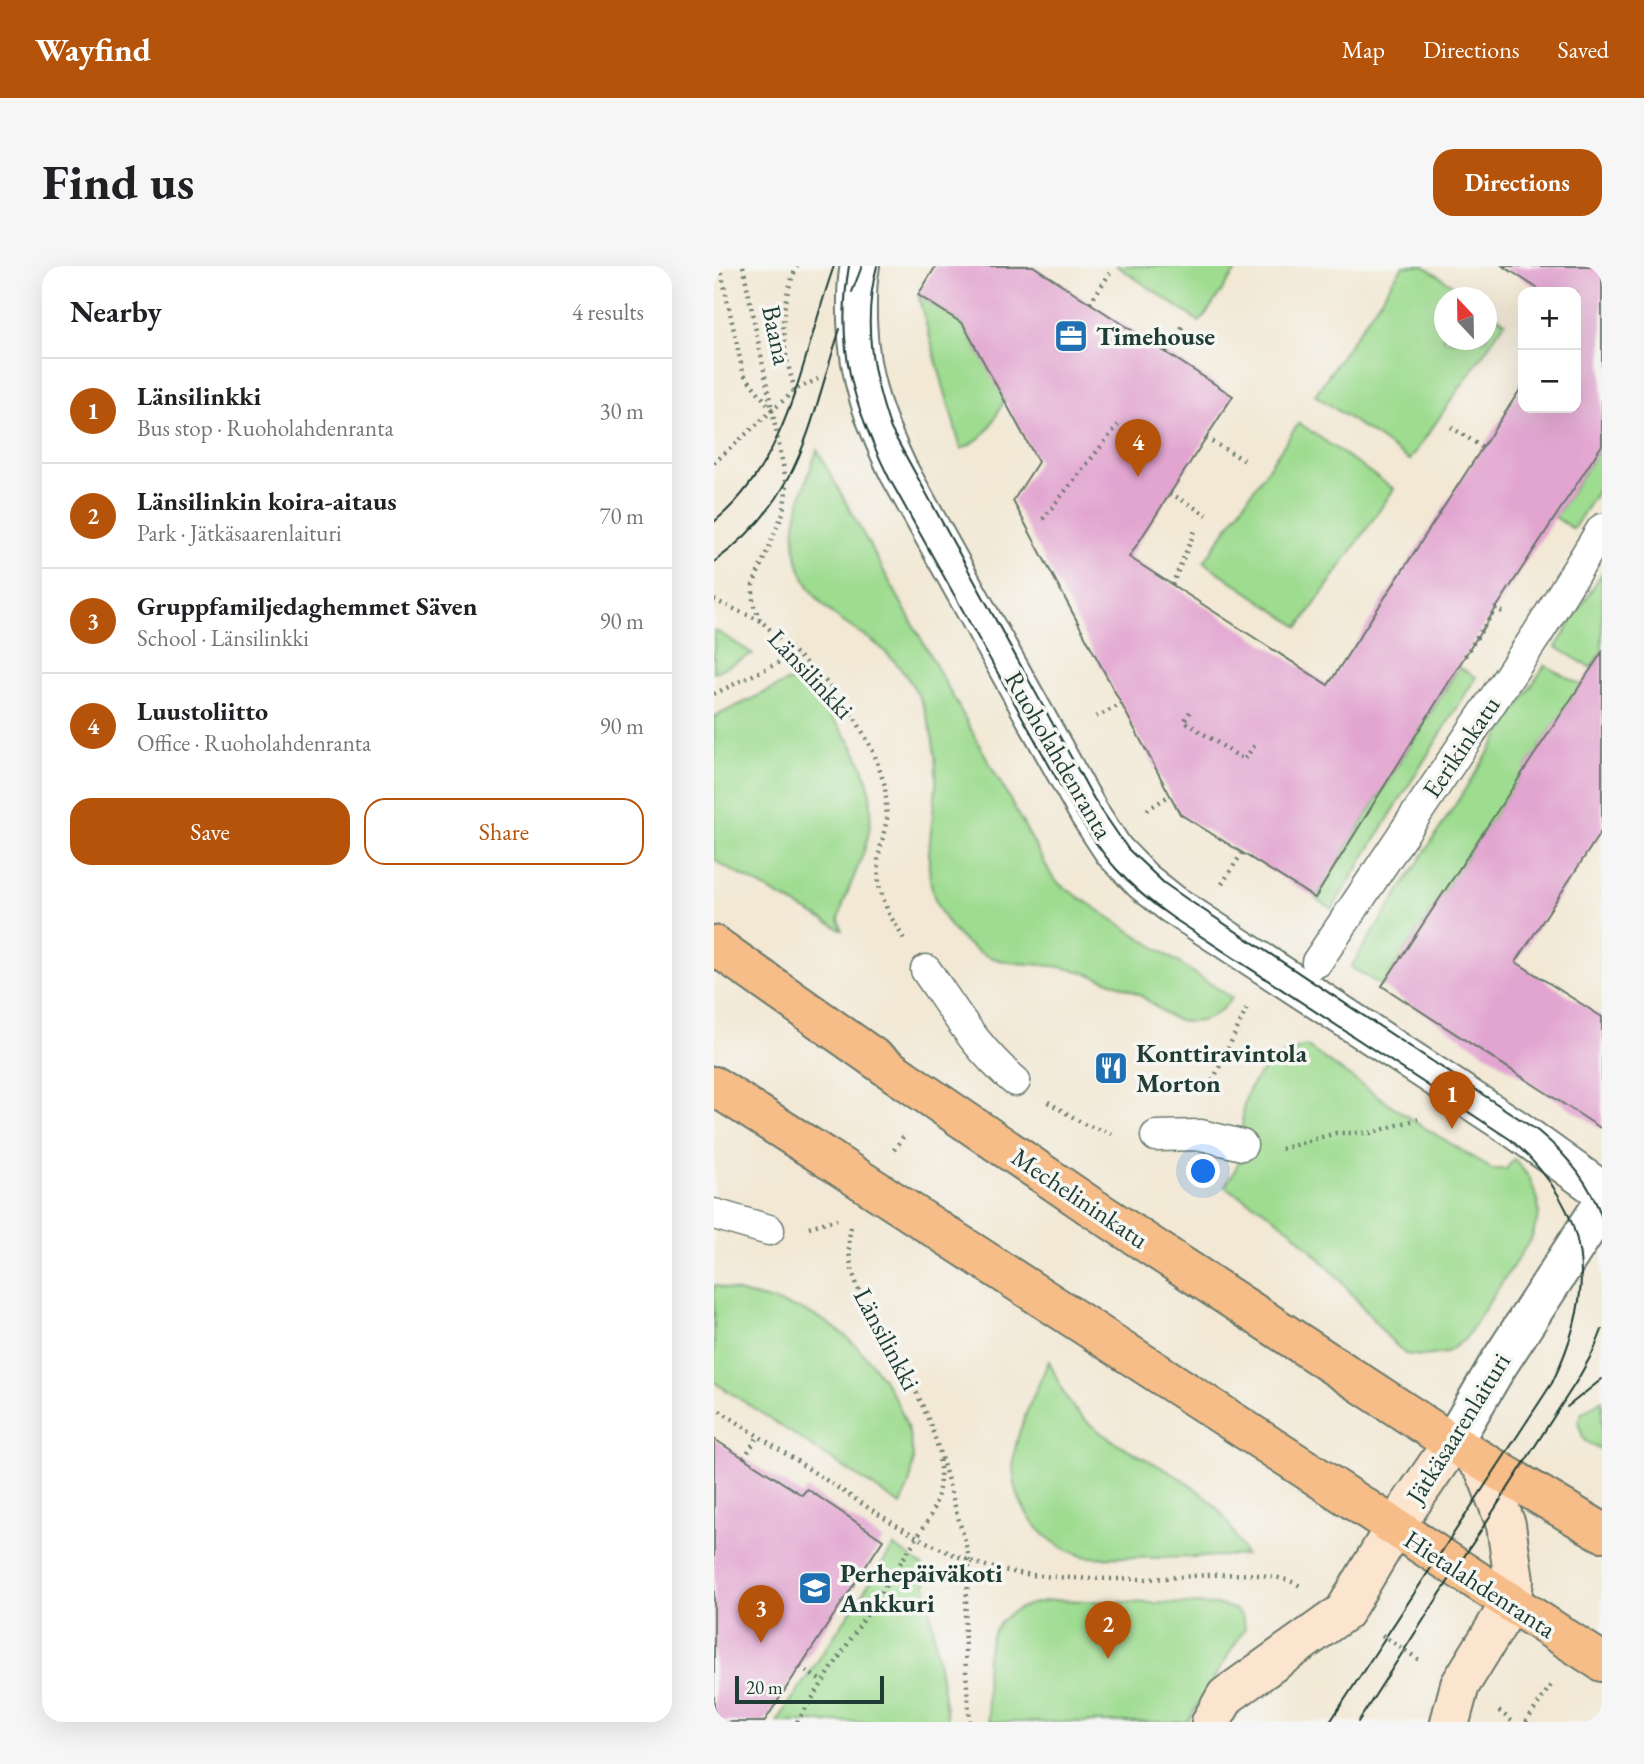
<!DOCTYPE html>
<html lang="en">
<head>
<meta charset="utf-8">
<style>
  :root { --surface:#fff; --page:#f6f6f6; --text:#202124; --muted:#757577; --line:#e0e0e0; --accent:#b45309 }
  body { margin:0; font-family:"EB Garamond",serif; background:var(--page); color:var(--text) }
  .controls { position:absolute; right:21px; top:21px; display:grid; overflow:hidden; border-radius:14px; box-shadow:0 7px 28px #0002 }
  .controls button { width:63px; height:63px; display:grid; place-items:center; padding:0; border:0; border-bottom:2px solid var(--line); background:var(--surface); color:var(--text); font:35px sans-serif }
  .compass { position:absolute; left:720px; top:21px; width:63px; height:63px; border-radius:50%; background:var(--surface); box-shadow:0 7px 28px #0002; rotate:338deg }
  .scale { position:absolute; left:21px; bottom:18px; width:149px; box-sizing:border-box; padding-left:7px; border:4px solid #1f3d34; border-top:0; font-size:19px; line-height:24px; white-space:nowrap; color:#1f3d34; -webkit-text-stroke:5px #f6f6f2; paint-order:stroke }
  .you { position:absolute; left:490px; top:906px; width:24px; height:24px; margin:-18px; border:5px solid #fff; border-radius:50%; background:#1a73e8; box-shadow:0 0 0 10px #1a73e833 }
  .badge { display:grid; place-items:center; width:46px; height:46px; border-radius:50%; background:var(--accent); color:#fff; font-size:23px; font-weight:700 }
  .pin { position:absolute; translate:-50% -58px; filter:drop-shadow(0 2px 4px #0008) }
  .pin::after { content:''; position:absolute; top:37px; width:24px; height:21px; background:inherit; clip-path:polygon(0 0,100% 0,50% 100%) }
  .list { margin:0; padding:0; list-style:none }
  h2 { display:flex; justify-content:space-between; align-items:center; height:91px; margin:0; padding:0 28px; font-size:30px }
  h2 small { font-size:23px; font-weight:400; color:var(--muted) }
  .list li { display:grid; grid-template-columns:46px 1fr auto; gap:21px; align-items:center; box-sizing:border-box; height:105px; padding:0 28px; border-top:2px solid var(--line) }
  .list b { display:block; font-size:26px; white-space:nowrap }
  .list p { margin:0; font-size:23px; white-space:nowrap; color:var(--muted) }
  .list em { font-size:23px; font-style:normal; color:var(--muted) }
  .actions { display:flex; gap:14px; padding:21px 28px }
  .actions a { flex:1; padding:16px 0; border:2px solid var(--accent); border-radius:21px; text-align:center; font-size:24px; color:var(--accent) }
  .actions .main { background:var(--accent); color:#fff }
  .map { position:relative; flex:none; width:888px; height:1456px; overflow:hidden; border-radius:21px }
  header { display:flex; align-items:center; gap:42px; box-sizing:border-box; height:98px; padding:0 35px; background:var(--accent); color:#fff }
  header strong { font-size:33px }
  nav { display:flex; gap:38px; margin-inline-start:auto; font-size:24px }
  .intro { display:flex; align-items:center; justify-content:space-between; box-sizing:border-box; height:168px; padding:0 42px }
  h1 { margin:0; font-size:49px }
  .button { padding:18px 32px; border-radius:21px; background:var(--accent); color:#fff; font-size:24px; font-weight:700 }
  main { display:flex; gap:42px; padding:0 42px }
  aside { flex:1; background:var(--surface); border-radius:21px; box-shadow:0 7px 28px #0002 }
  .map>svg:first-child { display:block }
  .green { fill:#9edc90; stroke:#5e8c62; stroke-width:2 }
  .building { fill:#e2a4d0 }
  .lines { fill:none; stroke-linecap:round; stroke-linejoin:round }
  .pedestrian-casing { stroke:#69796c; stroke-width:33 }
  .minor-casing { stroke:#69796c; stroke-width:42 }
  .secondary-casing { stroke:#69796c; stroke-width:42 }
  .primary-casing { stroke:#69796c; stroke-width:42 }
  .path { stroke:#69796c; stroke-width:4.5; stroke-dasharray:2 5; stroke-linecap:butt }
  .pedestrian { stroke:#fff; stroke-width:30 }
  .minor { stroke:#fff; stroke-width:38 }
  .secondary { stroke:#fce5cf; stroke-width:38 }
  .primary { stroke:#f7bd88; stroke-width:38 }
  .tram { stroke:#1f3d34; stroke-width:2 }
  .primary-bridge-casing { stroke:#69796c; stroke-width:42; stroke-linecap:butt }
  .primary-bridge { stroke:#f7bd88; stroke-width:38 }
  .labels { text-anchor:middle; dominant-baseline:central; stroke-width:7; stroke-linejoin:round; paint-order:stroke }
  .street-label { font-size:26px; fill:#1f3d34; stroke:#f6f6f2 }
  .poi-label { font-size:26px; font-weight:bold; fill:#1f3d34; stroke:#f6f6f2; text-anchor:start }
</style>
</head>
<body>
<header>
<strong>Wayfind</strong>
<nav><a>Map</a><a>Directions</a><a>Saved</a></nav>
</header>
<div class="intro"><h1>Find us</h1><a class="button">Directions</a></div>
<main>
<aside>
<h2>Nearby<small>4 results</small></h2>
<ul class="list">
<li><span class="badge">1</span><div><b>Länsilinkki</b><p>Bus stop · Ruoholahdenranta</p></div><em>30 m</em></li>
<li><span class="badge">2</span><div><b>Länsilinkin koira-aitaus</b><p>Park · Jätkäsaarenlaituri</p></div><em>70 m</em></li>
<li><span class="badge">3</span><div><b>Gruppfamiljedaghemmet Säven</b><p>School · Länsilinkki</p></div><em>90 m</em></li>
<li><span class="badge">4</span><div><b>Luustoliitto</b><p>Office · Ruoholahdenranta</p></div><em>90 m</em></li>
</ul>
<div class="actions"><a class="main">Save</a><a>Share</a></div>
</aside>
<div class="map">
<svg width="888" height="1456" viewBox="0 0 888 1456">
  <rect width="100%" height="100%" fill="#f6f6f2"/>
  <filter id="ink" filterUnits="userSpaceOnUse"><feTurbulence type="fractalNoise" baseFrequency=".0143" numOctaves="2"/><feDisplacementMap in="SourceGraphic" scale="14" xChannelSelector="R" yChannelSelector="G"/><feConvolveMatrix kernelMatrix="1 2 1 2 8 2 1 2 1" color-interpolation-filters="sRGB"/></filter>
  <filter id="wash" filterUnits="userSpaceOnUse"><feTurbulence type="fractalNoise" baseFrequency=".00686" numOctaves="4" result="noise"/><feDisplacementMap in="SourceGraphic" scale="28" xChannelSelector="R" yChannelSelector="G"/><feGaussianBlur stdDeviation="1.57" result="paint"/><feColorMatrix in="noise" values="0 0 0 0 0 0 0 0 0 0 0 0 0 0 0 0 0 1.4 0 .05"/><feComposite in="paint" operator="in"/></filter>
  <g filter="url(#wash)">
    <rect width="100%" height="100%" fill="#f2e8d4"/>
    <!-- green -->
    <g class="green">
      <polygon points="403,0 525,0 486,56"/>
      <polygon points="689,0 710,0 756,31 730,32 730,74 772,74 773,43 791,56 696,194 601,129"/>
      <path d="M204 29 249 58 291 133C277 158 275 171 247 183Z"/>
      <polygon points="585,157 680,223 585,361 490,296"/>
      <polygon points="888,179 888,218 859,263 841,251"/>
      <path d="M103 184 339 612 348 620 518 732C506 747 494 757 474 756 453 755 441 737 424 728 415 723 404 719 395 715 376 708 358 702 338 700 317 697 297 699 276 691 256 683 240 668 229 650 204 610 219 563 222 520 223 494 219 466 210 442 202 421 184 397 167 382 157 372 144 366 132 358 100 337 76 301 81 260 84 234 95 209 103 184Z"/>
      <polygon points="888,307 888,385 877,402 842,381"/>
      <polygon points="0,364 6,367 39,388 0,407"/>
      <polygon points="831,399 867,419 668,720 637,701"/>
      <polygon points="745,401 762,411 618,643 601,632"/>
      <path d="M77 414C125 452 169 503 154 570 149 595 135 618 128 642L125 653 128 664 6 598 0 593V451Z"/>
      <path d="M592 780 700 855 778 903H792L800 893 815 911 824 934 825 948 818 971 751 1073 732 1087 710 1090 691 1088 671 1068 623 1010 577 964 550 944 511 921C516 911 523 903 526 892 530 877 527 863 529 848 531 813 560 789 592 780Z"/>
      <path d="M0 1019C34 1031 70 1034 103 1051 149 1074 196 1139 199 1192 200 1208 193 1224 187 1239L0 1116Z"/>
      <path d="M335 1095C343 1112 350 1133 364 1147 405 1190 471 1201 507 1247 517 1259 524 1275 531 1289 489 1291 446 1293 403 1291 391 1291 376 1293 366 1289 324 1275 295 1235 300 1191 303 1161 323 1123 335 1095Z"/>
      <polygon points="888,1134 888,1185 870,1174 864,1156 868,1147"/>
      <polygon points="180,1280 209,1300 234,1456 63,1456"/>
      <path d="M341 1334 504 1339C519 1341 530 1345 531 1362L473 1456H275C270 1394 262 1340 341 1334Z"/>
    </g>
    <g id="blocks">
      <!-- building -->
      <g class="building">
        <polygon points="222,0 319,0 519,130 415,291 614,419 809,119 809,142 862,142 862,26 829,26 789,0 888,0 888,179 751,390 601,632 466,548 299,235 324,196 249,58 204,29"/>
        <polygon points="888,386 888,564 802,696 888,751 888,863 668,720"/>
        <polygon points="0,1173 88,1229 93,1223 169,1274 50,1456 0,1456"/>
      </g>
    </g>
  </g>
  <g filter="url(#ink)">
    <use href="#blocks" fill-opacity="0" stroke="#69796c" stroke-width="2"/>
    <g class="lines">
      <!-- pedestrian casing -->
      <g class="pedestrian-casing">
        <g id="pedestrian">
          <polyline points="603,696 824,367 888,263"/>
          <path d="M212 704C239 743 263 784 301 815"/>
          <polyline points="442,870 487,869 528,879"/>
          <polyline points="0,948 55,964"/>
        </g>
      </g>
      <!-- minor casing -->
      <g class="minor-casing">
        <g id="minor">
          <path d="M146 0C142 17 143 36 143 54 145 113 159 151 184 204L375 547 400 585 429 615 458 638 803 864 888 925"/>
          <polyline points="738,1177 782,1102 888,939"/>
        </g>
      </g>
      <!-- secondary casing -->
      <g class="secondary-casing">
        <g id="secondary">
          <polyline points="497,1456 512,1430 630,1346 680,1262 738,1177"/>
          <polyline points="736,1456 746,1419 797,1336 800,1315 792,1259 775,1214 769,1201 757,1188"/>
        </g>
      </g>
      <!-- primary casing -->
      <g class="primary-casing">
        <g id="primary">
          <polyline points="0,679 187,811"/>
          <polyline points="0,820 116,894"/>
          <polyline points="376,940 738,1177 888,1266"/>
          <polyline points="327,1031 888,1396"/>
        </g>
      </g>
      <!-- path -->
      <g class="path">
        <polyline points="6,0 29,107 59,145"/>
        <polyline points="29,0 73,219 69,247 39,319 39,338 47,355 112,416 141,452 160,487 171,520 173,553 164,592 165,620 174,646 190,673"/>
        <polyline points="376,37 396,7"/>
        <polyline points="806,60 809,62"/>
        <polyline points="452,86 470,58"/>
        <path d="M81 124C67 78 63 45 83 0"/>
        <polyline points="737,161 768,181"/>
        <polyline points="492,172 533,196"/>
        <polyline points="0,197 81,124 104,113"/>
        <polyline points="456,227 493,249"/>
        <polyline points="329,253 404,159"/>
        <polyline points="458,319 481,265"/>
        <polyline points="0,334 47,355"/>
        <polyline points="751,390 782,342 790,347"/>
        <polyline points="0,428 82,388"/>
        <polyline points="476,446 470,455 530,494 543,476"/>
        <polyline points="382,451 408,438"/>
        <polyline points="433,544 456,529"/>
        <polyline points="508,618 528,587"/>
        <polyline points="493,827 534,740"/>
        <polyline points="334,836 370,858 401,869"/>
        <polyline points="567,883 622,867 656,867 704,853"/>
        <polyline points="180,884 191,868"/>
        <polyline points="95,961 123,953"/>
        <path d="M137 961C123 1020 183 1083 206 1134 223 1171 233 1212 244 1251 248 1265 254 1282 255 1297 255 1316 251 1336 251 1355 250 1389 253 1422 256 1456"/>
        <path d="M0 1141C41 1168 83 1195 124 1222 178 1257 230 1293 294 1305 333 1313 386 1313 427 1313 470 1313 553 1298 588 1321"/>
        <polyline points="30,1192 44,1170"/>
        <polyline points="668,1369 707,1395"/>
        <polyline points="86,1401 109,1416"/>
        <polyline points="785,1445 799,1456"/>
        <path d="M83 1456 215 1253C225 1231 228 1215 225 1192"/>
        <polyline points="812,1456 839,1416"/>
      </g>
      <!-- pedestrian -->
      <use href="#pedestrian" class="pedestrian"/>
      <!-- minor -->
      <use href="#minor" class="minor"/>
      <!-- secondary -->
      <use href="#secondary" class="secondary"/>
      <!-- primary -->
      <use href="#primary" class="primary"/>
      <!-- tram -->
      <g class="tram">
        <path d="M135 0C121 82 139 139 175 212L359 542C389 591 411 619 459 652L797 874C879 946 884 1022 838 1117L616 1456"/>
        <path d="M163 0C148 56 158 109 177 163L380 533 414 583 450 617 473 633 824 865C853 889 876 916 888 952"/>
        <polyline points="138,26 148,0"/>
        <path d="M0 256C77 193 88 89 120 0"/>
        <path d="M0 296C89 231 94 160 126 63"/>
        <polyline points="853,1141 888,1113"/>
        <polyline points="644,1456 864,1113 880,1084 888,1064"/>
      </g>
      <!-- primary-bridge casing -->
      <g class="primary-bridge-casing">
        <g id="primary-bridge">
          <polyline points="187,811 376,940"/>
          <polyline points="116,894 327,1031"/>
        </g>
      </g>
      <!-- primary-bridge -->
      <use href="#primary-bridge" class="primary-bridge"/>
    </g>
  </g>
  <!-- icons -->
  <defs>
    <g id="office-square" transform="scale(1.75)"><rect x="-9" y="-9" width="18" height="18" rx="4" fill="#1f6fb2" stroke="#f6f6f2"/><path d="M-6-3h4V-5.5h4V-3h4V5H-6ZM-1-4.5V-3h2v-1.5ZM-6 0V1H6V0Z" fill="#fff"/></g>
    <g id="restaurant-square" transform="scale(1.75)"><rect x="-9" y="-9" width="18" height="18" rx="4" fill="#1f6fb2" stroke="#f6f6f2"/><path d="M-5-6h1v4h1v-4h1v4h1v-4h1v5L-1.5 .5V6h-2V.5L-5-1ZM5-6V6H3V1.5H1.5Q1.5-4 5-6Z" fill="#fff"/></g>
    <g id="school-square" transform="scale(1.75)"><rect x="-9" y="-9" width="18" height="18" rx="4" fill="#1f6fb2" stroke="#f6f6f2"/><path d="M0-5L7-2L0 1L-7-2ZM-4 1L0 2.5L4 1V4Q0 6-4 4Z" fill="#fff"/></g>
  </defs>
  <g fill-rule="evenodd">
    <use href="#office-square" x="357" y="70"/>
    <use href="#restaurant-square" x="397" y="802"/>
    <use href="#school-square" x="101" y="1322"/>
  </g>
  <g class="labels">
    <!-- street labels -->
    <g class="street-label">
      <text transform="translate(63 69) rotate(78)">Baana</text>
      <text transform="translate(97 408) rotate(47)">Länsilinkki</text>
      <text transform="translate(747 481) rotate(-56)">Eerikinkatu</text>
      <text transform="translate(345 489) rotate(60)">Ruoholahdenranta</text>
      <text transform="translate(366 932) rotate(34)">Mechelininkatu</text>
      <text transform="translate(173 1073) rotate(62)">Länsilinkki</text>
      <text transform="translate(744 1162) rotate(-58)">Jätkäsaarenlaituri</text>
      <text transform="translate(766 1318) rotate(33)">Hietalahdenranta</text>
    </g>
    <!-- poi labels -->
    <g class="poi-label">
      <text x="382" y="70">Timehouse</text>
      <text x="422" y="787">Konttiravintola<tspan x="422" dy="30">Morton</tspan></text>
      <text x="126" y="1307">Perhepäiväkoti<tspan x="126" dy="30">Ankkuri</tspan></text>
    </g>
  </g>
</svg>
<div class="controls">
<button>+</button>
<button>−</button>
</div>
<svg class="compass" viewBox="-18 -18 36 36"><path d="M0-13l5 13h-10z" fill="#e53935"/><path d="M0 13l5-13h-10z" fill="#757577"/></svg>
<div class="scale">20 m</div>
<div class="you"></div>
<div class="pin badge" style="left:738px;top:863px">1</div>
<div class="pin badge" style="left:394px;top:1393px">2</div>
<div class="pin badge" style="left:47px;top:1377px">3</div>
<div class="pin badge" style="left:424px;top:211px">4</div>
</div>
</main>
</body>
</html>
